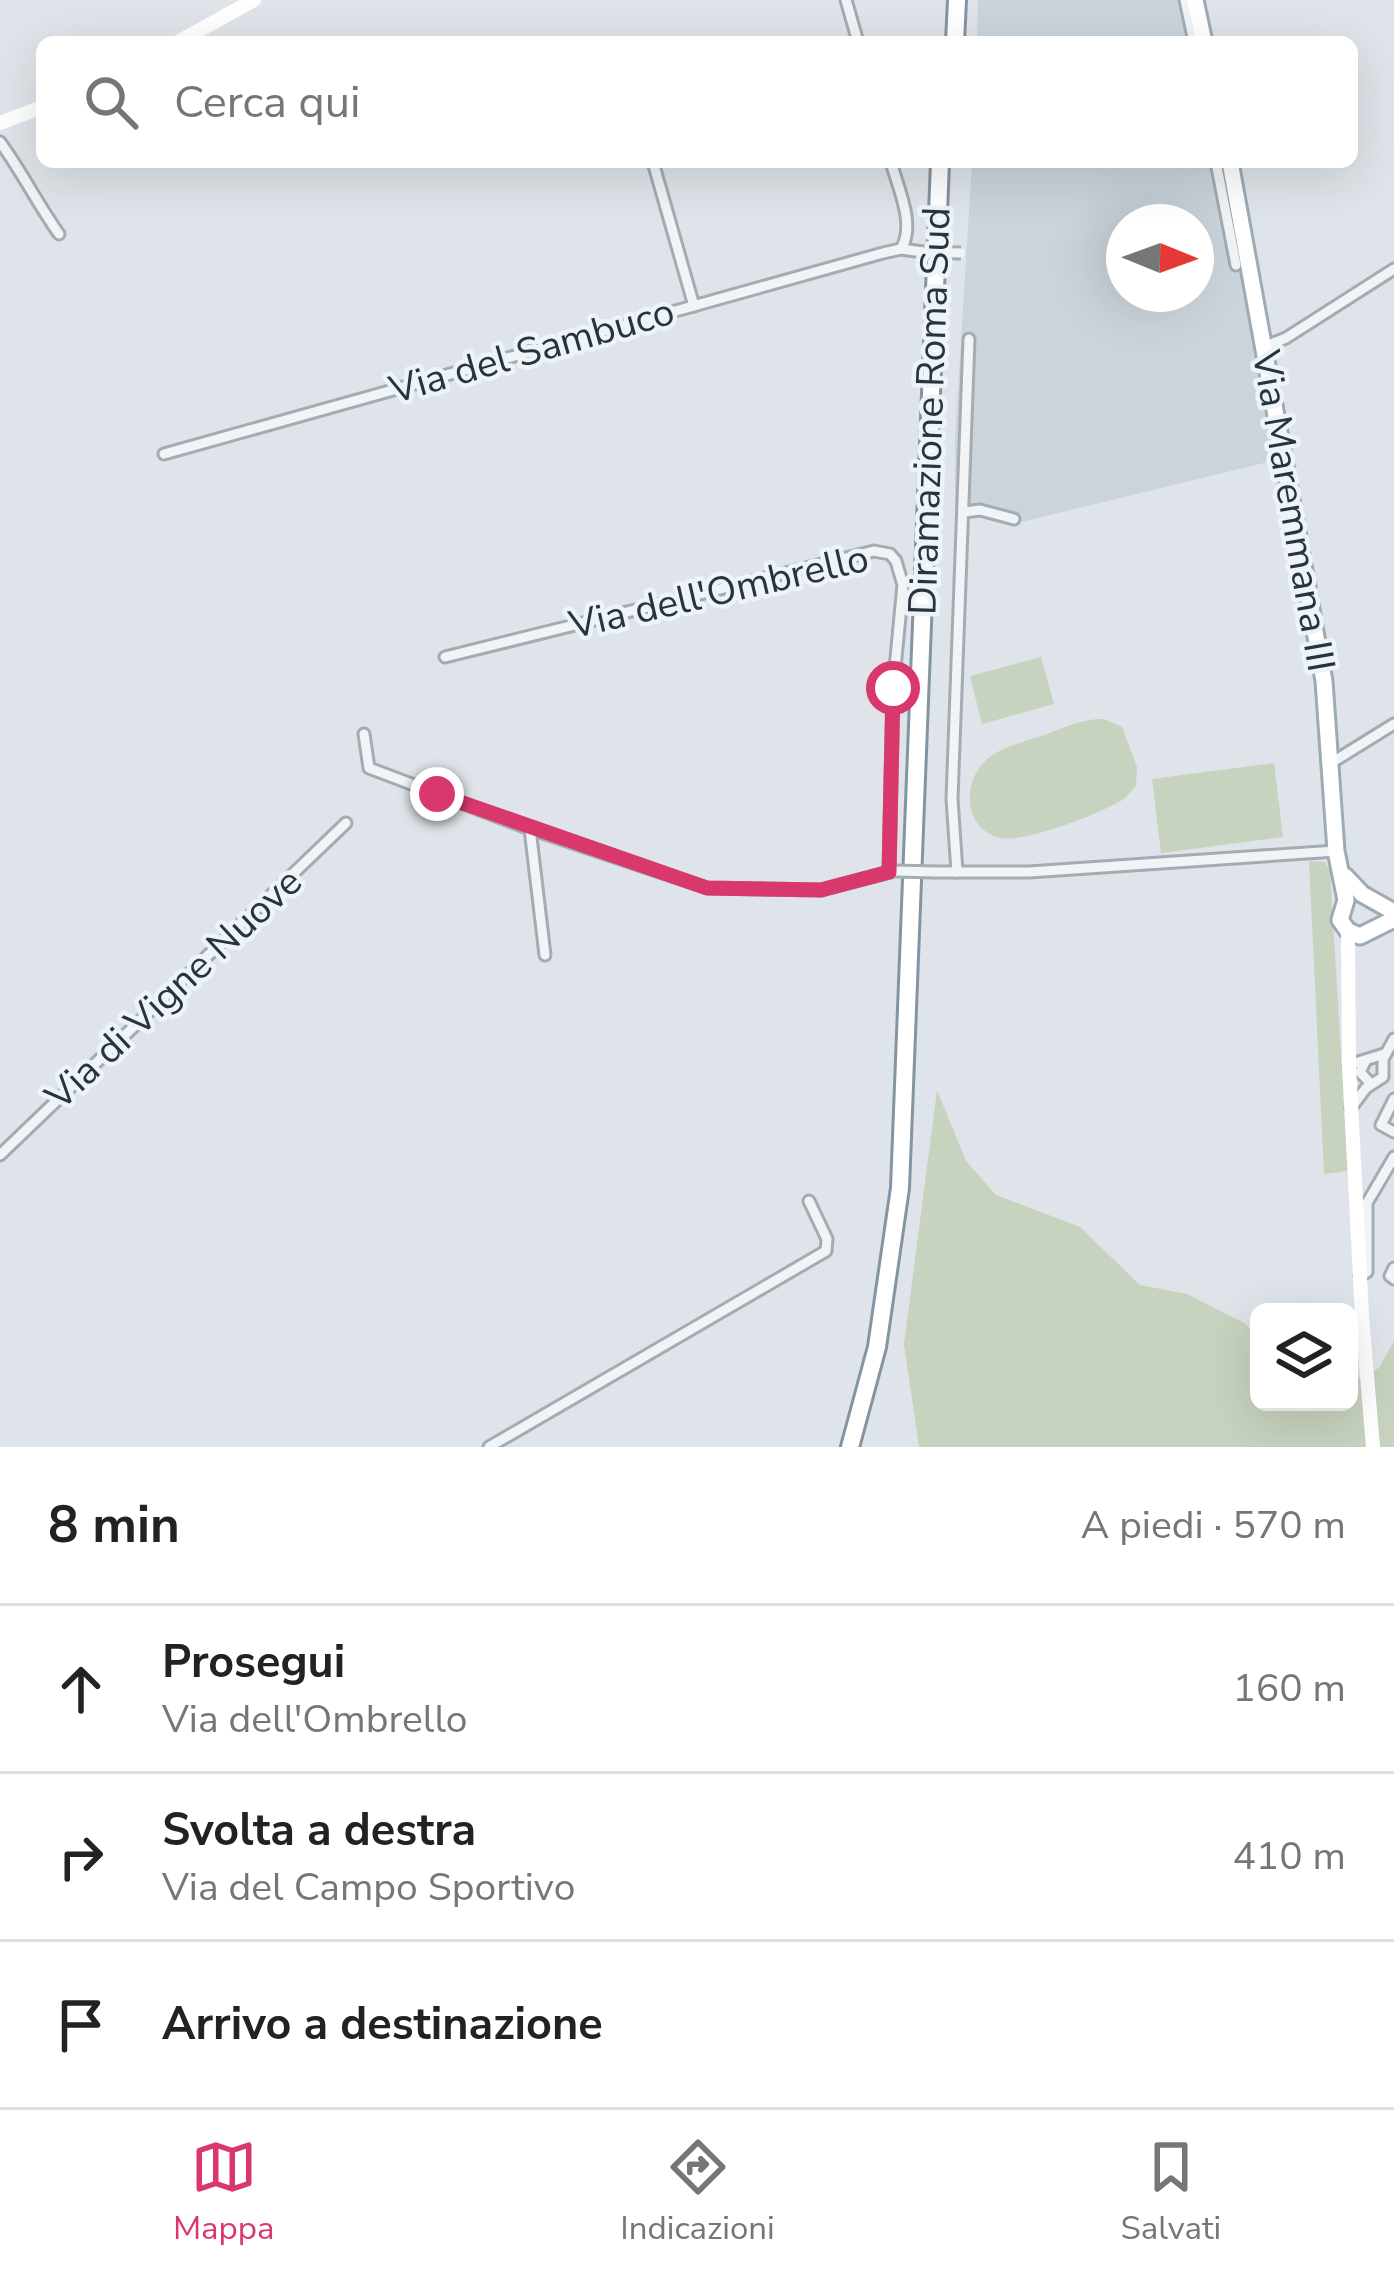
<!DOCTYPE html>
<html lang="it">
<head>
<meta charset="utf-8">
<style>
  :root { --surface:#fff; --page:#f2f2f2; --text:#222; --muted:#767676; --line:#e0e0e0; --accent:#d9386d }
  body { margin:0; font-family:"Nunito Sans",sans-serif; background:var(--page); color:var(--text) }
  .controls { position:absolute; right:36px; bottom:36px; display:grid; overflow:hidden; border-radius:18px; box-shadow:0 12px 48px #0002 }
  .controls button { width:108px; height:108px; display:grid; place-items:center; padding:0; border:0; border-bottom:3px solid var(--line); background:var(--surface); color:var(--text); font:60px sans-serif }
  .compass { position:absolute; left:1106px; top:204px; width:108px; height:108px; border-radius:50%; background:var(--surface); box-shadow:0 12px 48px #0002; rotate:91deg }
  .stop { position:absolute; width:36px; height:36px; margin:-27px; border:9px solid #d9386d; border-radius:50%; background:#fff }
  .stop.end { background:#d9386d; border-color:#fff; box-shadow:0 3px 12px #0008 }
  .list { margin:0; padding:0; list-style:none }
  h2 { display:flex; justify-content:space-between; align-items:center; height:156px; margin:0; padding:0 48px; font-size:51px }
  h2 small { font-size:39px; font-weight:400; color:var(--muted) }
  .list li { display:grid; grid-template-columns:78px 1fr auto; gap:36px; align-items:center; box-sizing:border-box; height:168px; padding:0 48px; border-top:3px solid var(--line) }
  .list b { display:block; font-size:45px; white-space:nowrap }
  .list p { margin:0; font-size:39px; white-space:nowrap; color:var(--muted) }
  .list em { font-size:39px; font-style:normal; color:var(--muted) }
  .icon { flex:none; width:66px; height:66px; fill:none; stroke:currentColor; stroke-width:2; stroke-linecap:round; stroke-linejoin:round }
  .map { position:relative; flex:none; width:1394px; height:1447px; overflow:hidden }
  .search { position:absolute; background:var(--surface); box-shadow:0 12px 48px #0002; left:36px; right:36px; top:36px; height:132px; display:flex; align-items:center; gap:30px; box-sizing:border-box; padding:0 42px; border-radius:18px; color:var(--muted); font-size:45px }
  .sheet { height:660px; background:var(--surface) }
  nav { display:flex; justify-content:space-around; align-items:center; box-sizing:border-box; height:168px; border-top:3px solid var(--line); background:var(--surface); font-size:33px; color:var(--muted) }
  nav a { display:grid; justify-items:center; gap:6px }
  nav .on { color:var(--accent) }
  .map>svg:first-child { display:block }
  .built { fill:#cbd4db; fill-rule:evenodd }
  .green { fill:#c7d3be }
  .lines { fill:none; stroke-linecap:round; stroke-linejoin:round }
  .street-casing { stroke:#a3acb3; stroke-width:15 }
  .primary-casing { stroke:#9cabb5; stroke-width:21 }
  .highway-casing { stroke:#8494a0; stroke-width:22 }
  .street { stroke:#f1f4f7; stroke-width:9 }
  .secondary { stroke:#fff; stroke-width:14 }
  .primary { stroke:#fff; stroke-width:15 }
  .highway { stroke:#fff; stroke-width:16 }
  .street-bridge-casing { stroke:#a3acb3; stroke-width:15; stroke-linecap:butt }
  .street-bridge { stroke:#f1f4f7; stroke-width:9 }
  .route { stroke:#d9386d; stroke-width:15 }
  .labels { text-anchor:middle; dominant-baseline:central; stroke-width:9; stroke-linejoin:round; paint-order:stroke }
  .street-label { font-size:39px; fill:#263441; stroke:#edf3f6 }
</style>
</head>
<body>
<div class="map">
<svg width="1394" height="1447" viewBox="0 0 1394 1447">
  <rect width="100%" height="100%" fill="#dee4e9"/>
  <!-- built -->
  <g class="built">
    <polygon points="978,0 1190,0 1199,42 977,42"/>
    <path d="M972 162H1224L1280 459 1013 524 987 515 955 519V439ZM1124 222H1196V294H1124Z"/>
  </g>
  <!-- green -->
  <g class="green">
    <polygon points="1041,657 1054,704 982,724 970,676"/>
    <path d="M1104 719 1122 727 1137 767 1136 786 1124 799C1102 813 1025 843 1001 838 962 830 961 778 990 757 1004 746 1025 742 1041 736 1062 729 1082 718 1104 719Z"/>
    <polygon points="1274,763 1283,837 1161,853 1152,779"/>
    <polygon points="1309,861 1325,862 1330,871 1348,1171 1324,1174"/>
    <polygon points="937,1090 966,1161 996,1195 1080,1227 1140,1285 1187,1294 1244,1323 1259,1336 1259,1402 1349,1402 1349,1382 1379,1368 1394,1341 1394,1447 919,1447 904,1344"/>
  </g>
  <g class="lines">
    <!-- street casing -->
    <g class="street-casing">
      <g id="street">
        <polyline points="846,0 858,42"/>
        <polyline points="1185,0 1194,42"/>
        <path d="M0 142C22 172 37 203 59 234"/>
        <polyline points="653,162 694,306"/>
        <path d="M891 162C898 188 916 225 901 249"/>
        <polyline points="1216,162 1236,265"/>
        <polyline points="1263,347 1286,338 1394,269"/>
        <polyline points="164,454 883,253 901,249 923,252"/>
        <polyline points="964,512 980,510 1014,519"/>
        <polyline points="445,657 874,551 890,554 896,561 903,585 893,689 889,872"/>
        <polyline points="364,734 369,768 530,829 707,888 821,890 891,872"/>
        <polyline points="1331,763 1394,724"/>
        <polyline points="530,829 545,955"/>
        <polyline points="935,872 1029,872 1336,851"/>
        <polyline points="957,872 952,799 969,339"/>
        <polyline points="1366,1060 1360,1072 1370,1083"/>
        <polyline points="1349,1065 1384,1054"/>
        <polyline points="1394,1099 1381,1125 1394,1132"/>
        <polyline points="1351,1108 1366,1088 1383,1077 1383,1059 1394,1039"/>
        <polyline points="0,1155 346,823"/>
        <polyline points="1394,1268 1390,1276 1394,1279"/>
        <polyline points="1360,1276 1367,1272 1367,1203 1394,1157"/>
        <polyline points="489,1447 826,1251 827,1239 809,1201"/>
      </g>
    </g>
    <!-- primary casing -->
    <g class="primary-casing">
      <g id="primary">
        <polyline points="1195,0 1204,42"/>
        <polyline points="1230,162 1324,681 1336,851 1346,900 1340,920 1348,931 1360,936 1394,919"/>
        <polyline points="1345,876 1362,894 1394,912"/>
      </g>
    </g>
    <!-- highway casing -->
    <g class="highway-casing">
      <g id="highway">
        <polyline points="955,42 957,0"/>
        <polyline points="850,1447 877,1347 900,1188 940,162"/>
      </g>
    </g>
    <!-- street -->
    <use href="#street" class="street"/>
    <!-- secondary -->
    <g class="secondary">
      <polyline points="178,42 254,0"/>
      <polyline points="0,123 42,107"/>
      <polyline points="1348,931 1349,1065 1362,1316 1373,1447"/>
    </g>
    <!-- primary -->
    <use href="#primary" class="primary"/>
    <!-- highway -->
    <use href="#highway" class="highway"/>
    <!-- street-bridge casing -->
    <g class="street-bridge-casing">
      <g id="street-bridge">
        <polyline points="923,252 961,253"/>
        <polyline points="896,871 935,872"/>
      </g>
    </g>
    <!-- street-bridge -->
    <use href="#street-bridge" class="street-bridge"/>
  </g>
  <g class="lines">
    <!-- route -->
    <polyline class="route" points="437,794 707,888 821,890 889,872 893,688"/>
  </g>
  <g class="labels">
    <!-- street labels -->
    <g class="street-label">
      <text transform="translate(532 351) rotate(-16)">Via del Sambuco</text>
      <text transform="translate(930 411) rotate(-88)">Diramazione Roma Sud</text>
      <text transform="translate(1293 511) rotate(80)">Via Maremmana III</text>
      <text transform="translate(719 592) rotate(-13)">Via dell'Ombrello</text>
      <text transform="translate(174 989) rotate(-43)">Via di Vigne Nuove</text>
    </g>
  </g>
</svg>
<div class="controls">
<button><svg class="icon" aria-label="layers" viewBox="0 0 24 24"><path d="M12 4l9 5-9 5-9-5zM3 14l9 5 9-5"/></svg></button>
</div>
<svg class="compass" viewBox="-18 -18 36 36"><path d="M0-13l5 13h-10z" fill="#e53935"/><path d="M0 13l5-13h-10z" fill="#767676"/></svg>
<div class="stop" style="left:893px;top:688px"></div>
<div class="stop end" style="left:437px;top:794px"></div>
<div class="search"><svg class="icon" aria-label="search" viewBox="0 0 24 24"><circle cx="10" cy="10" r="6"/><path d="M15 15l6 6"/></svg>Cerca qui</div>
</div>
<section class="sheet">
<h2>8 min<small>A piedi · 570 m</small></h2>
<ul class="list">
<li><svg class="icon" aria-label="ahead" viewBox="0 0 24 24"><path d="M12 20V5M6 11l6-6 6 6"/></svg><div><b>Prosegui</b><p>Via dell'Ombrello</p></div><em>160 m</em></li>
<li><svg class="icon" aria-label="right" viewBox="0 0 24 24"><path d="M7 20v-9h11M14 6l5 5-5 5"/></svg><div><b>Svolta a destra</b><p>Via del Campo Sportivo</p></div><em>410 m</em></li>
<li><svg class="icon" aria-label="arrive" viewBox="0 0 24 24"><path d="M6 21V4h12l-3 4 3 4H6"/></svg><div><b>Arrivo a destinazione</b></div></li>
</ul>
</section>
<nav>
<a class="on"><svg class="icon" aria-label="map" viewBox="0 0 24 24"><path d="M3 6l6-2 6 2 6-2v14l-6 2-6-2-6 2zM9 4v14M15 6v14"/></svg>Mappa</a>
<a><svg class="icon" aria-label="directions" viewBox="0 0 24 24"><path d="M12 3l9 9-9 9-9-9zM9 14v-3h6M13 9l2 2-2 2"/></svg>Indicazioni</a>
<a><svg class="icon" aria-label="saved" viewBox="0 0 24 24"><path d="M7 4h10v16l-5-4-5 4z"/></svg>Salvati</a>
</nav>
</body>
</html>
